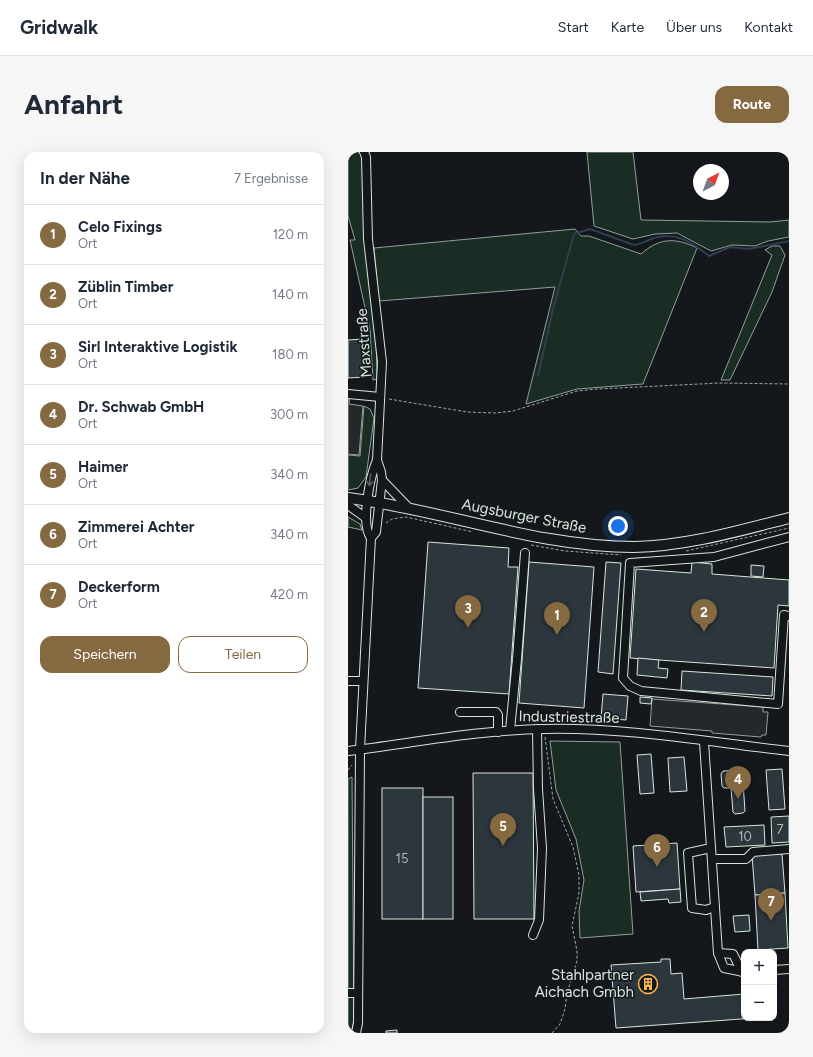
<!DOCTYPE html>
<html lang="de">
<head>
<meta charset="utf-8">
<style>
  :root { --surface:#fff; --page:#f6f6f7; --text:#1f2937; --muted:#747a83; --line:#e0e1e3; --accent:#846941 }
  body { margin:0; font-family:Figtree,sans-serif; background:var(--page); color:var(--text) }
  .controls { position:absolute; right:12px; bottom:12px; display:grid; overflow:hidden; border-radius:8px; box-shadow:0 4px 16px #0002 }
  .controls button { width:36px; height:36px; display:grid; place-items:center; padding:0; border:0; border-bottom:1px solid var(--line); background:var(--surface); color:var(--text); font:20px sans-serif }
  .compass { position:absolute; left:345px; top:12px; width:36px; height:36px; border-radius:50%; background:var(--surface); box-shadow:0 4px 16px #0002; rotate:41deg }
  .you { position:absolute; left:270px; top:374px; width:14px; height:14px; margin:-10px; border:3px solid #fff; border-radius:50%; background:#1a73e8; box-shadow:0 0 0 6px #1a73e833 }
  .badge { display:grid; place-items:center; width:26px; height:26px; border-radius:50%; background:var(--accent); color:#fff; font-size:13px; font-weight:700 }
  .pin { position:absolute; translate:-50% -33px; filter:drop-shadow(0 1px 2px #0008) }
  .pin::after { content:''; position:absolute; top:21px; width:14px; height:12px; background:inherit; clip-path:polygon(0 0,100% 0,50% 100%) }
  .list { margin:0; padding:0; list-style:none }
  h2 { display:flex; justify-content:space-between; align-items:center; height:52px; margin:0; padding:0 16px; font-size:17px }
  h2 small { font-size:13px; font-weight:400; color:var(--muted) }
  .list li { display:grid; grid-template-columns:26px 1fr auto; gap:12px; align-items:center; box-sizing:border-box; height:60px; padding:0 16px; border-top:1px solid var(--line) }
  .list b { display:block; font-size:15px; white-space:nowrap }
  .list p { margin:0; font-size:13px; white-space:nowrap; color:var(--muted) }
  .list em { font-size:13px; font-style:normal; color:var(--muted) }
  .actions { display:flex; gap:8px; padding:12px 16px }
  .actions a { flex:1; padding:9px 0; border:1px solid var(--accent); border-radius:12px; text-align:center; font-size:14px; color:var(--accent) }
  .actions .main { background:var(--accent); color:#fff }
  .map { position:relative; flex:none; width:441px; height:881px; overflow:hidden; border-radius:12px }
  header { display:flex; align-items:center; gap:24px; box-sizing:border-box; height:56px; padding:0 20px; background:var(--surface); border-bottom:1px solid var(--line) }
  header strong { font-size:19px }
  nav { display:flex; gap:22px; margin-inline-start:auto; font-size:14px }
  .intro { display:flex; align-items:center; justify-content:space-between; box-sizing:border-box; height:96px; padding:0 24px }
  h1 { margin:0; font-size:28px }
  .button { padding:10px 18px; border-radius:12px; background:var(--accent); color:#fff; font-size:14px; font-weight:700 }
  main { display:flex; gap:24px; padding:0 24px }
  aside { flex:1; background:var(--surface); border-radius:12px; box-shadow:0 4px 16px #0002 }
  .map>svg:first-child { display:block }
  .green { fill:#1a2d24; stroke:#939e99 }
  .parking { fill:#24282b; stroke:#939e99 }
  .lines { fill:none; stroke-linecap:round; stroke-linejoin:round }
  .stream { stroke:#2f3f4d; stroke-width:2 }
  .building { fill:#2c363c; stroke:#d8e6dc }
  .minor-casing { stroke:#d8e6dc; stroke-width:10 }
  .major-casing { stroke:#d8e6dc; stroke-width:12 }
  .path { stroke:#9da8a2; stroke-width:1; stroke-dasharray:3 2; stroke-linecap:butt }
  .minor { stroke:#14181c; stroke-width:8 }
  .major { stroke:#14181c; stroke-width:10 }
  .oneway { stroke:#59605f }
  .labels { text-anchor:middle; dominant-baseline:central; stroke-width:3; stroke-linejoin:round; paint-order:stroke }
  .number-label { font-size:13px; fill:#adbab4 }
  .street-label { font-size:15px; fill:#d8e6dc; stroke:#14181c }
  .poi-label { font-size:15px; fill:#d8e6dc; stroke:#14181c; text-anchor:end }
</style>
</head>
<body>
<header>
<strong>Gridwalk</strong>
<nav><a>Start</a><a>Karte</a><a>Über uns</a><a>Kontakt</a></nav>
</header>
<div class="intro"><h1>Anfahrt</h1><a class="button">Route</a></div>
<main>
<aside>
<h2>In der Nähe<small>7 Ergebnisse</small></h2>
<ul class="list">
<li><span class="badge">1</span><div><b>Celo Fixings</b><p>Ort</p></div><em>120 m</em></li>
<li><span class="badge">2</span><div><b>Züblin Timber</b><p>Ort</p></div><em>140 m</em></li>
<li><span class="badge">3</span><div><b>Sirl Interaktive Logistik</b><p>Ort</p></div><em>180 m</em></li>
<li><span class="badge">4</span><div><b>Dr. Schwab GmbH</b><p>Ort</p></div><em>300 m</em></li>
<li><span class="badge">5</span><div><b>Haimer</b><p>Ort</p></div><em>340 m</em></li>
<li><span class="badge">6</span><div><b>Zimmerei Achter</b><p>Ort</p></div><em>340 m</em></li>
<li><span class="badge">7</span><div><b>Deckerform</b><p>Ort</p></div><em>420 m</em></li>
</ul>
<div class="actions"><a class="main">Speichern</a><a>Teilen</a></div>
</aside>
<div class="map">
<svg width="441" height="881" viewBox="0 0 441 881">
  <rect width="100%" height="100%" fill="#14181c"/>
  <!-- green -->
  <g class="green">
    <polygon points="0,0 13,0 15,10 16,82 28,182 29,227 25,228 22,178 2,88 7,88 0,64"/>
    <polygon points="239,0 285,0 293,68 422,70 441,68 441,85 420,89 407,94 384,93 363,99 329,81 307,82 285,87 246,74"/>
    <path d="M227 77 233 84H241L293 102C311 86 327 85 349 96L295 232 229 237 178 252 207 135 31 149 26 96Z"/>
    <polygon points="424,94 432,94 437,103 424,140 382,228 373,228 424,103 417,98"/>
    <polygon points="16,254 22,257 26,266 18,325 10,336 0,338 0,303 12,304"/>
    <polygon points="0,365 12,372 14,378 0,375"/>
    <polygon points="202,589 272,590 285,782 232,786 231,759 236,728 228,687 208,638"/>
    <polygon points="4,625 6,868 3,881 0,881 0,627"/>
  </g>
  <!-- parking -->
  <g class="parking">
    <polygon points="0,242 2,242 1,252 15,254 11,303 0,302"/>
    <polygon points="304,547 415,555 415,560 420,560 418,583 414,583 413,585 364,581 364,579 302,574"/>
  </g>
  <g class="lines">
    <!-- stream -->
    <path class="stream" d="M190 224 205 157 226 82 242 77 286 93C294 92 299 88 306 86 328 79 345 91 361 104L382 95 401 97 441 89"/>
  </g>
  <!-- building -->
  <g class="building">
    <polygon points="15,187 16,225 0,226 0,188"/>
    <polygon points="80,390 161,396 160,415 170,415 161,542 70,536"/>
    <polygon points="181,410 246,415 236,556 171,551"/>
    <polygon points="258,410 273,411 265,522 250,520"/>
    <polygon points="344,410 364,412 364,422 441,428 441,454 430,453 426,516 282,506 288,417 343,421"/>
    <polygon points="403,413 416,414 415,425 403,424"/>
    <polygon points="290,506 311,508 310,516 320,517 319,526 289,523"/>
    <polygon points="334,519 425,525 424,544 333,538"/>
    <polygon points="255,542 280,544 278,568 253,566"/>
    <polygon points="292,545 304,546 303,552 292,551"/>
    <polygon points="303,602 306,641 292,642 289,603"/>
    <polygon points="336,605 339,639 322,640 320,606"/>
    <polygon points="434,617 437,657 421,658 418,618"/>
    <polygon points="394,618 397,620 397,627 395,630 397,659 395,661 387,662 385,660 383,636 376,636 374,634 373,622 375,619"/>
    <polygon points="125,621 185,621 186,767 126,767"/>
    <rect x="34" y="636" width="41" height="131"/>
    <rect x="75" y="645" width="30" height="122"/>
    <polygon points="441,664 441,690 424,691 423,665"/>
    <polygon points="416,673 417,693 378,695 376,675"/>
    <polygon points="329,691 332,737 288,740 285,694"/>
    <polygon points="434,702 437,741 407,743 404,703"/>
    <polygon points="332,737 333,750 321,751 320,747 293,749 292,740"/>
    <polygon points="437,741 440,796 410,798 407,743"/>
    <polygon points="401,763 402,779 387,780 385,764"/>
    <polygon points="313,807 322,807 323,822 334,821 336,847 396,842 396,866 407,866 268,876 263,813 313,810"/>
    <polygon points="49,878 49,881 38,881 38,879"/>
  </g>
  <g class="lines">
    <!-- minor casing -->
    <g class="minor-casing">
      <g id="minor">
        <path d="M16 0 18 5 20 87 34 210 29 308C22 324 12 372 23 386"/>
        <polyline points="0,242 32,245"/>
        <polyline points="34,328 60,355"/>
        <polyline points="0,353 18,366"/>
        <polyline points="441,385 366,405 282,411 275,526 282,534 293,539 430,552 436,463 441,464"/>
        <polyline points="0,529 15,529"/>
        <polyline points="112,560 148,560 150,563 150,580"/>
        <polyline points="162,578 169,507 177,401"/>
        <polyline points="356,590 370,801 376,816 396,820"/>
        <path d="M0 599C65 591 131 578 196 577 278 575 360 590 441 599"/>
        <polyline points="363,696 340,701 344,756 358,758 367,755"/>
        <polyline points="364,707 398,707 405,700 441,697"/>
        <polyline points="185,783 191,768 194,696 190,637 189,577"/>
        <polyline points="370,801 385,802 394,820"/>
        <polyline points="426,818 441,817"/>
        <polyline points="0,841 10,841"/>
        <polyline points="8,881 10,871 12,597 23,386 28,380 34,328 33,320 29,308"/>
      </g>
    </g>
    <!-- major casing -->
    <g class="major-casing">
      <path id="major" d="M0 346C96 358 189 395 286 395 339 394 390 379 441 366"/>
    </g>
    <!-- path -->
    <g class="path">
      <polyline points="41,247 119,260 147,261 165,259 229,239 249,237 372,231 441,232"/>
      <polyline points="38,371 44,367 58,365 125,380"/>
      <polyline points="183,393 217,399 273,403"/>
      <polyline points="338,399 441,376"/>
      <polyline points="197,585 205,647 225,695 231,723 231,741 224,774 229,799 229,809 219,841 217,857 212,872 204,881"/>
      <polyline points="0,618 4,613"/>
    </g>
    <!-- minor -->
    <use href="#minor" class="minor"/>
    <!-- major -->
    <use href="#major" class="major"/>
  </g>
  <!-- one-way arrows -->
  <defs><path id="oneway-shaft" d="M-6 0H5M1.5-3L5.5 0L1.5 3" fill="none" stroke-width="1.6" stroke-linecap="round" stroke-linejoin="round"/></defs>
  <use class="oneway" href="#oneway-shaft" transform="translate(22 328) rotate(96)"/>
  <!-- icons -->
  <defs>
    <g id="building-ring" transform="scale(1)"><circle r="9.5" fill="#14181c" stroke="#ffb74d" stroke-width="1.5"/><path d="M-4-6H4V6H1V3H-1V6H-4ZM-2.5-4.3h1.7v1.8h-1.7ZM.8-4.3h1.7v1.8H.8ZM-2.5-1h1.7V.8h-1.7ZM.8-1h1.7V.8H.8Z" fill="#ffb74d"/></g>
  </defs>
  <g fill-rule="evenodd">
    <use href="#building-ring" x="300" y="832"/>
  </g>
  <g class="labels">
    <!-- number labels -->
    <g class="number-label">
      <text x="432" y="677">7</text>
      <text x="397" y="684">10</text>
      <text x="54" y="706">15</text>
    </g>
    <!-- street labels -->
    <g class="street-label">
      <text transform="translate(16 191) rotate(-94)">Maxstraße</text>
      <text transform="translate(176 364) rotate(11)">Augsburger Straße</text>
      <text transform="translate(221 565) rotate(1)">Industriestraße</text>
    </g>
    <!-- poi labels -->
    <g class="poi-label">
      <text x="286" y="823">Stahlpartner<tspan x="286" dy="17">Aichach Gmbh</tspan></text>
    </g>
  </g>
</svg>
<div class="controls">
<button>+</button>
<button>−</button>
</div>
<svg class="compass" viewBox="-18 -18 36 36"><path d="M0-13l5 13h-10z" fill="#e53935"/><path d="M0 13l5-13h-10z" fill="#747a83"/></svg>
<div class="you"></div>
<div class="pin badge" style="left:209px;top:483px">1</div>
<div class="pin badge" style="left:356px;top:480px">2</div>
<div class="pin badge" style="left:120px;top:476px">3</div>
<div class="pin badge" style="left:390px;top:647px">4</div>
<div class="pin badge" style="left:155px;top:694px">5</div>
<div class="pin badge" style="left:309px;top:715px">6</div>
<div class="pin badge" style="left:423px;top:769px">7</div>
</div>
</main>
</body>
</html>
